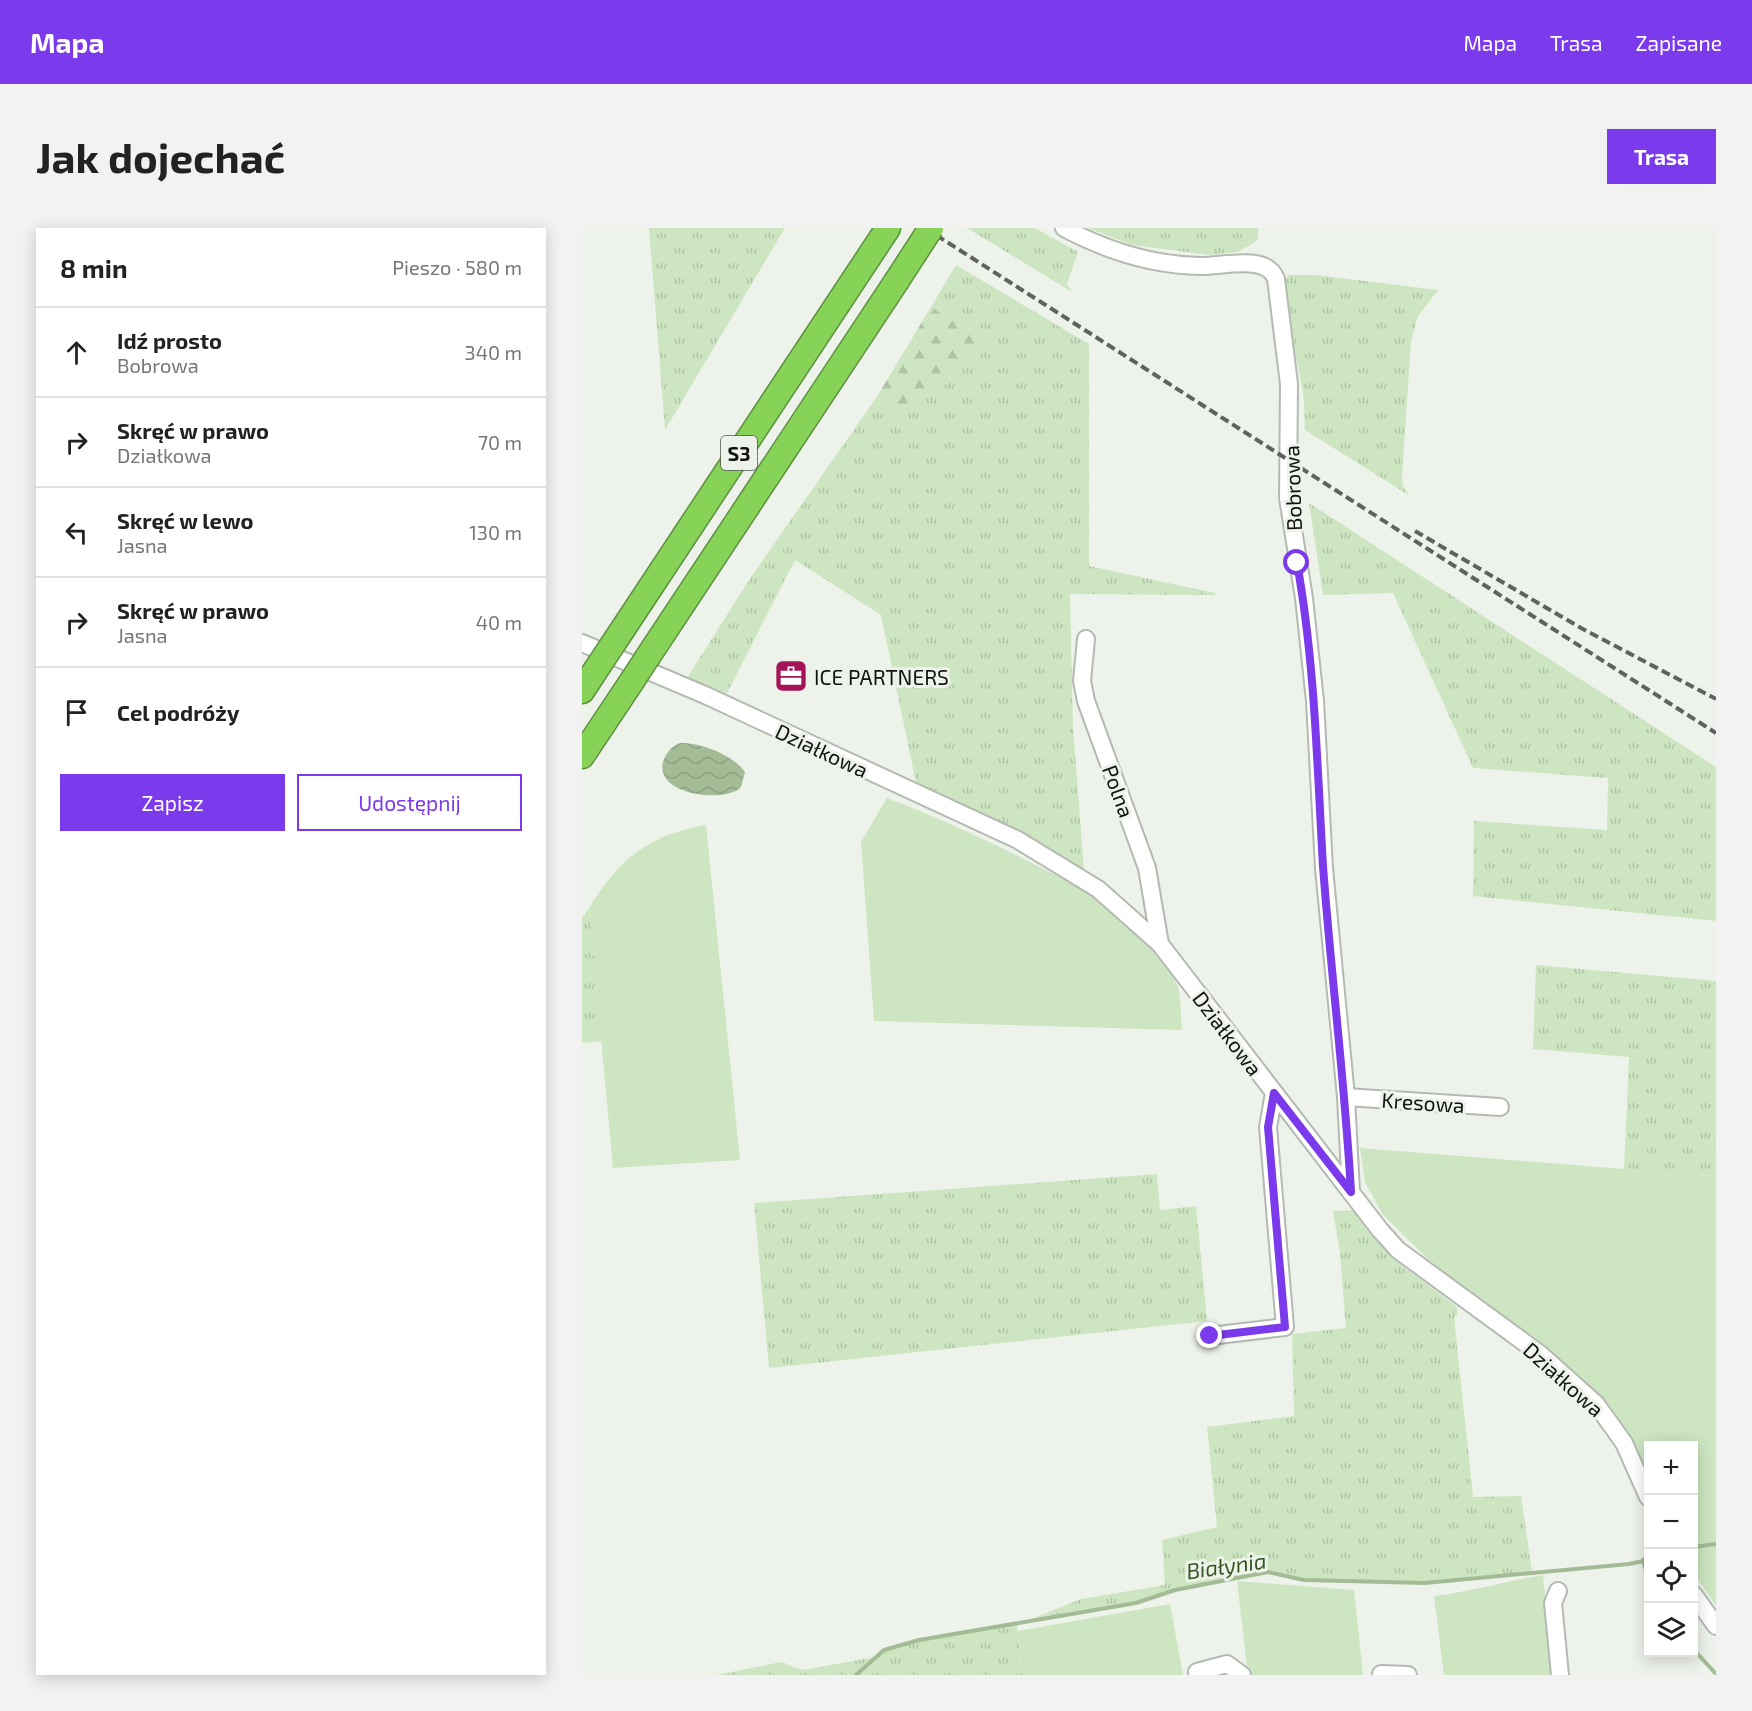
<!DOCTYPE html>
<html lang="pl">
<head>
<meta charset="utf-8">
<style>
  :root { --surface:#fff; --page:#f2f2f2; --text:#222; --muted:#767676; --line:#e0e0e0; --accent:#7c3aed }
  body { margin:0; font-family:"Exo 2",sans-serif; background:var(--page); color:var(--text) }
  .controls { position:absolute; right:18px; bottom:18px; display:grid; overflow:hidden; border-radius:0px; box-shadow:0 3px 15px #0003 }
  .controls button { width:54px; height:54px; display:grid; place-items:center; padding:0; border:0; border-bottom:2px solid var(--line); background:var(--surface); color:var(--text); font:30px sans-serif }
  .stop { position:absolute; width:18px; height:18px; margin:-14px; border:4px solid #7c3aed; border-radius:50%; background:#fff }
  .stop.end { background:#7c3aed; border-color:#fff; box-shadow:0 2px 6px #0008 }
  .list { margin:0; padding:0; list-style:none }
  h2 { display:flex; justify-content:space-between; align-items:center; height:78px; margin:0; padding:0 24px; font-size:26px }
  h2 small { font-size:20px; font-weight:400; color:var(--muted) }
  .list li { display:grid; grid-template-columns:39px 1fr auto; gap:18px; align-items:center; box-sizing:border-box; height:90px; padding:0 24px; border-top:2px solid var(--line) }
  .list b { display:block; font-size:22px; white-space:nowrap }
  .list p { margin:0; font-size:20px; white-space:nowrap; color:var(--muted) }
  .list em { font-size:20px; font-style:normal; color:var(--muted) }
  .actions { display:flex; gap:12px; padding:18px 24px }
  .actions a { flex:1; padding:14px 0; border:2px solid var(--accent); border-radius:0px; text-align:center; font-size:21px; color:var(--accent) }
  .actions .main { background:var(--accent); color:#fff }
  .icon { flex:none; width:33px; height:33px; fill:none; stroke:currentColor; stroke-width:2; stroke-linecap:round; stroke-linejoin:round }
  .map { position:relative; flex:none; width:1134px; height:1447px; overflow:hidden; border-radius:0px }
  header { display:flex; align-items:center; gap:36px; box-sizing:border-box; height:84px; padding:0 30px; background:var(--accent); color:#fff }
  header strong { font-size:28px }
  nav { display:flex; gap:33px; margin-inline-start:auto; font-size:21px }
  .intro { display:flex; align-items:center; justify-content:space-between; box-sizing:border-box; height:144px; padding:0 36px }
  h1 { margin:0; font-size:42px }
  .button { padding:15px 27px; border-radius:0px; background:var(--accent); color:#fff; font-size:21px; font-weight:700 }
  main { display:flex; gap:36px; padding:0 36px }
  aside { flex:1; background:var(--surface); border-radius:0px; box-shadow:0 3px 15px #0003 }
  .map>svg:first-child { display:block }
  .grass { fill:url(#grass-tufts) }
  .forest { fill:url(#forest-firs) }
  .garden { fill:#cde6c1 }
  .water { fill:url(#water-waves) }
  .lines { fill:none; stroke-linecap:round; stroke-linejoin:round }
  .stream { stroke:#a3bc96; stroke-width:4 }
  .minor-casing { stroke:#b4bab2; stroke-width:20 }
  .highway-casing { stroke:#5d903f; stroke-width:27 }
  .minor { stroke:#fff; stroke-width:16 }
  .highway { stroke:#86d358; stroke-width:24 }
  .rail { stroke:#5f625d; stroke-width:4; stroke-dasharray:9 4.5; stroke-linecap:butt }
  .highway-bridge-casing { stroke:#5d903f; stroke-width:27; stroke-linecap:butt }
  .highway-bridge { stroke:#86d358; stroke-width:24 }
  .route { stroke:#7c3aed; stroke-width:8 }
  .labels { text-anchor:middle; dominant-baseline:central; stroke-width:6; stroke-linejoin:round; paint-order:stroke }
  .shield { fill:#edf3ea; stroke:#535651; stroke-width:1.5 }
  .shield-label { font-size:20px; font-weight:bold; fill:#111310 }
  .street-label { font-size:21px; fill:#111310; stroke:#edf3ea }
  .poi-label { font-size:21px; fill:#111310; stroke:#edf3ea; text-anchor:start }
  .water-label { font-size:22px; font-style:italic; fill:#355621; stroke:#edf3ea }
</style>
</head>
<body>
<header>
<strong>Mapa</strong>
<nav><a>Mapa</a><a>Trasa</a><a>Zapisane</a></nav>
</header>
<div class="intro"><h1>Jak dojechać</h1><a class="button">Trasa</a></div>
<main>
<aside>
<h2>8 min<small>Pieszo · 580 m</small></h2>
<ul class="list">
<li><svg class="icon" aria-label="ahead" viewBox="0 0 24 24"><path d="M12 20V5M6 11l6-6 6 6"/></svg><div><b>Idź prosto</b><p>Bobrowa</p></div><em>340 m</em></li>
<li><svg class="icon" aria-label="right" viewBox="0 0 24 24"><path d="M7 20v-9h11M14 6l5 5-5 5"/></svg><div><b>Skręć w prawo</b><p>Działkowa</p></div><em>70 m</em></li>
<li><svg class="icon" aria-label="left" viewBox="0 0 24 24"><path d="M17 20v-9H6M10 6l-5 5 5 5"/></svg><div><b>Skręć w lewo</b><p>Jasna</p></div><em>130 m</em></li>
<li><svg class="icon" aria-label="right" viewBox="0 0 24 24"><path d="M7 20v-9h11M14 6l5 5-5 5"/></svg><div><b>Skręć w prawo</b><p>Jasna</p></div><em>40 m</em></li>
<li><svg class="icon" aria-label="arrive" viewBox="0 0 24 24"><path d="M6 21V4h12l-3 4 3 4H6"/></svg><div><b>Cel podróży</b></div></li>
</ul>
<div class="actions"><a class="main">Zapisz</a><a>Udostępnij</a></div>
</aside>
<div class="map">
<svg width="1134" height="1447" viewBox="0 0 1134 1447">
  <defs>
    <pattern id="grass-tufts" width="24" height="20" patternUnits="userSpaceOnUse" patternTransform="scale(1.5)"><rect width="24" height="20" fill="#cde6c1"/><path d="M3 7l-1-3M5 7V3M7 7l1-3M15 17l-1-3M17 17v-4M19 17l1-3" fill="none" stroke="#afc4a5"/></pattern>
    <pattern id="forest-firs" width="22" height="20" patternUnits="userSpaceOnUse" patternTransform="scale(1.5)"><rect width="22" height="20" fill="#cde6c1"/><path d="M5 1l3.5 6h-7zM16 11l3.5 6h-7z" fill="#afc4a5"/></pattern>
    <pattern id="water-waves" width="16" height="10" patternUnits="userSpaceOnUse" patternTransform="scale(1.5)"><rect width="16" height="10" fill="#a3bc96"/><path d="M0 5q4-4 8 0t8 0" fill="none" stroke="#8ba180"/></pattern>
  </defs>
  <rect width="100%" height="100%" fill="#edf3ea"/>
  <!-- grass -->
  <g class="grass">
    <polygon points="67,0 203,0 83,202"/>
    <polygon points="385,0 453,0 496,24 485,56 490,64"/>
    <polygon points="506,0 676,0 676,12 656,24 628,27 549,17"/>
    <polygon points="374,37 507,116 507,338 633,365 633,367 488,366 491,500 502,642 432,600 334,554 299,387 213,332 144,467 105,450 169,349 294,170 315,179 386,103 349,79"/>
    <path d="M706 47H735L856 62 836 88 829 113 820 248 821 258 828 268 723 202C722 190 723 177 721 165 719 142 695 64 706 47Z"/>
    <polygon points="727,275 1134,539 1134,693 891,668 892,593 1025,602 1026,550 891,540 811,365 741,367"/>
    <polygon points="7,680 21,813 0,815 0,690"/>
    <polygon points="954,737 1134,753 1134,912 1130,948 1042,942 1047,829 951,821"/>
    <polygon points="575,946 578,982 614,978 625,1093 187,1140 172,975"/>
    <polygon points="772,982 810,1030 875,1079 875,1088 872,1089 891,1269 939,1268 950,1344 843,1355 775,1355 722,1352 686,1344 593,1362 554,1375 435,1396 440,1447 134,1447 199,1434 220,1442 294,1429 302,1422 337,1412 435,1397 499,1371 583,1357 580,1312 635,1299 625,1199 712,1188 710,1106 764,1100 758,1025 751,983"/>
  </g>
  <!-- forest -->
  <polygon class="forest" points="349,79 386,103 398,127 348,169 315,179 294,170"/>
  <!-- garden -->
  <g class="garden">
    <path d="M305 570C348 586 389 605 430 625 492 656 559 688 593 752 600 764 598 787 600 802L292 793 279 614Z"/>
    <path d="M124 597 158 932 31 940 7 680C37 631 66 607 124 597Z"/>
    <polygon points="1134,912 1134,1378 1112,1345 1112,1218 1066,1218 1066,1248 1029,1179 970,1126 892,1071 845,1030 801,987 783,954 778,920 1129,948"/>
    <path d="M961 1347 971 1447H862L852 1368C889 1364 924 1353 961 1347Z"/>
    <polygon points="655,1353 772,1362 781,1447 666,1447"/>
    <polygon points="588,1376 601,1447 440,1447 436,1403"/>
  </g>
  <!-- water -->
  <path class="water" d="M98 515C118 514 151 527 163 544L159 559C144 576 68 567 82 531 85 524 90 518 98 515Z"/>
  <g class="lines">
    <!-- stream -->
    <g class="stream">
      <polyline points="1112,1319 1134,1316"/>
      <polyline points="1061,1333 1066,1348"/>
      <polyline points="1112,1422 1134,1446"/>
      <polyline points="274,1447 302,1422 337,1412 554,1375 593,1362 686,1344 722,1352 843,1355 1047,1336 1061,1333 1066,1326"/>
    </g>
    <!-- minor casing -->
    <g class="minor-casing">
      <g id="minor">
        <path d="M482 0C525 23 568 37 618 38 639 39 685 25 694 51L707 156 706 270 722 370 733 473 742 640 764 869 769 964"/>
        <polyline points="504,411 500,453 504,473 565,640 578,716"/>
        <polyline points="0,415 123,467 436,612 516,661 578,716 798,1002 816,1022 958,1126 1014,1176 1042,1215 1066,1269"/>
        <polyline points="764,869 918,879"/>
        <polyline points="628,1108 703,1099 686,899 692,865"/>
        <polyline points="976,1363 971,1375 978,1447"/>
        <polyline points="1112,1367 1134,1398"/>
        <polyline points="615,1444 645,1436 660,1447"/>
        <polyline points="799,1446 826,1447"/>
      </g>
    </g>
    <!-- highway casing -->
    <g class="highway-casing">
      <g id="highway">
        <polyline points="31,416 306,0"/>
        <polyline points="65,430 314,54"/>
        <polyline points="0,463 17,437"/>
        <polyline points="0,528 50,453"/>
      </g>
    </g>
    <!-- minor -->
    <use href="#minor" class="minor"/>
    <!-- highway -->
    <use href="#highway" class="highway"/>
    <!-- rail -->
    <g class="rail">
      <polyline points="343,0 1134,505"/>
      <polyline points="833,303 999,400 1134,471"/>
    </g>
    <!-- highway-bridge casing -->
    <g class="highway-bridge-casing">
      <g id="highway-bridge">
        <polyline points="314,54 349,0"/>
        <polyline points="17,437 31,416"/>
        <polyline points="50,453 65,430"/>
      </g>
    </g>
    <!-- highway-bridge -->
    <use href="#highway-bridge" class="highway-bridge"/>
  </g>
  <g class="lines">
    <!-- route -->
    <path class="route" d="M628 1108 703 1099 686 899 692 865 769 964C763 855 749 747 741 638 735 536 733 435 715 335"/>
  </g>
  <!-- icons -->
  <defs>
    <g id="office-square" transform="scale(1.725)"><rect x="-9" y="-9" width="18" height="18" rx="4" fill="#a41458" stroke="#edf3ea"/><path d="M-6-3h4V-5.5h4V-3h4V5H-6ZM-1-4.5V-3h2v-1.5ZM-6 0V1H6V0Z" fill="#fff"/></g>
  </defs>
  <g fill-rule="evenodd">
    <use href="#office-square" x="209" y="448"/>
  </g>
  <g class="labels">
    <!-- shield labels -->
    <rect class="shield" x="139" y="208" width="36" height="34" rx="4.5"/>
    <g class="shield-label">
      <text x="157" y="225">S3</text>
    </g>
    <!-- street labels -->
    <g class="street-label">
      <text transform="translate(710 260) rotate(-92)">Bobrowa</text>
      <text transform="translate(240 522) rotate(25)">Działkowa</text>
      <text transform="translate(537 563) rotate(70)">Polna</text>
      <text transform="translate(646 805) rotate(53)">Działkowa</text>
      <text transform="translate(841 874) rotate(4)">Kresowa</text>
      <text transform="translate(982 1151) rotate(42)">Działkowa</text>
    </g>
    <!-- poi labels -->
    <g class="poi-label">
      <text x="232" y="448">ICE PARTNERS</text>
    </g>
    <!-- water labels -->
    <g class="water-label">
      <text transform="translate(644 1337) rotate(-8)">Białynia</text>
    </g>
  </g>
</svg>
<div class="controls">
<button>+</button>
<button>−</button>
<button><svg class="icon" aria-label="locate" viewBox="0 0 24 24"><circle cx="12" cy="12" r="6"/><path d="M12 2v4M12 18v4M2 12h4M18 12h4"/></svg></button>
<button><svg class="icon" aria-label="layers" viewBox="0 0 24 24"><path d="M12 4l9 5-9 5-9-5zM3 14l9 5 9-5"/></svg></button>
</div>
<div class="stop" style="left:715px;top:335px"></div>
<div class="stop end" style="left:628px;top:1108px"></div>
</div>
</main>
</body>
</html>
